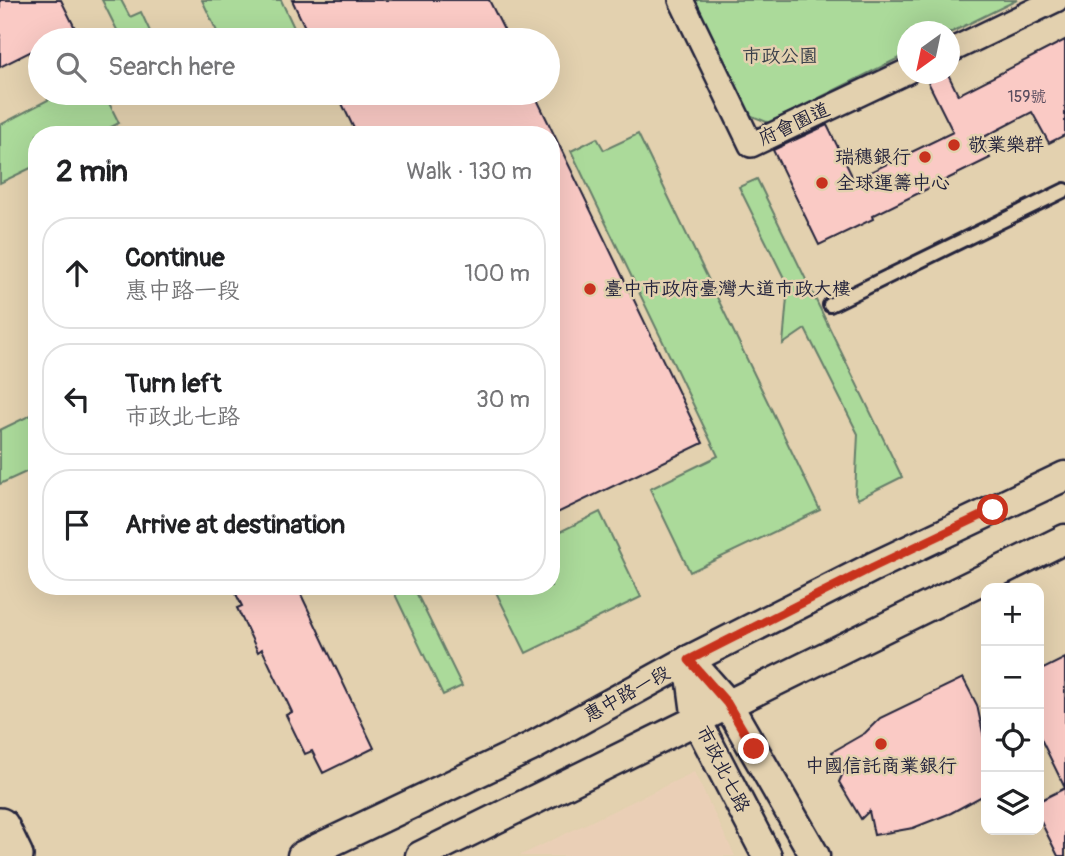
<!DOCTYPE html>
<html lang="en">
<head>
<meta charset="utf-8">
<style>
  :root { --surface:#fff; --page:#f2f2f2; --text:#202124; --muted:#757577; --line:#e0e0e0 }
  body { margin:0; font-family:Pangolin,"LXGW WenKai TC",sans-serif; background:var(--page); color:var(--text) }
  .controls { position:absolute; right:21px; bottom:21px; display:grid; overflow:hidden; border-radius:14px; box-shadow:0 7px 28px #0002 }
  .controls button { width:63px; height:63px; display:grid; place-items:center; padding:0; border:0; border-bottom:2px solid var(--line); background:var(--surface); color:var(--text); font:35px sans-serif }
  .compass { position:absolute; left:897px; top:21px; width:63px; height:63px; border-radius:50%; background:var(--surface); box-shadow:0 7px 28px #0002; rotate:213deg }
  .stop { position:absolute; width:21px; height:21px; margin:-16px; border:5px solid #c8321e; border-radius:50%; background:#fff }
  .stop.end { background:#c8321e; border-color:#fff; box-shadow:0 2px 7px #0008 }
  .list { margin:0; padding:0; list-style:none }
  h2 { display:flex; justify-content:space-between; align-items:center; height:91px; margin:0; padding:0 28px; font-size:30px }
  h2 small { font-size:23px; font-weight:400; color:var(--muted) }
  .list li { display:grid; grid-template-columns:46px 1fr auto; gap:21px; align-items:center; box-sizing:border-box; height:112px; margin:0 14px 14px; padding:0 14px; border:2px solid var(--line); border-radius:28px }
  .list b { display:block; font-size:26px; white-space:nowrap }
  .list p { margin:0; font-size:23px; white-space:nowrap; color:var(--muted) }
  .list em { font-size:23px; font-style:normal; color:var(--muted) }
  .icon { flex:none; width:38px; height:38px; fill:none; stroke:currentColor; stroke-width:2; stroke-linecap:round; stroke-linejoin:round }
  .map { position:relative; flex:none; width:1065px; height:856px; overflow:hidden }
  .search { position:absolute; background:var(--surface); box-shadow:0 7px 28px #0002; left:28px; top:28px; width:532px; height:77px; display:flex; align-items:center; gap:18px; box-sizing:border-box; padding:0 24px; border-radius:38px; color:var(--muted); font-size:26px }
  .panel { position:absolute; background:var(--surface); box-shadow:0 7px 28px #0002; left:28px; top:126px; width:532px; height:469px; border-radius:28px }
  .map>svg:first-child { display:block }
  .built { fill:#eacfb6 }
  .green { fill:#abda9a; stroke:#667e6a; stroke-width:2 }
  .building { fill:#facac5; stroke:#22223b; stroke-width:2 }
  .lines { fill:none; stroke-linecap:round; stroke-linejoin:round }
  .service-casing { stroke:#22223b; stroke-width:18 }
  .minor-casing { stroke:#22223b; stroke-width:28 }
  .tertiary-casing { stroke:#22223b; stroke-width:33 }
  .primary-casing { stroke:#22223b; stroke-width:42 }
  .service { stroke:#e3d1af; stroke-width:12 }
  .minor { stroke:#e3d1af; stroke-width:23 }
  .tertiary { stroke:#e3d1af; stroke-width:28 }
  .primary { stroke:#e3d1af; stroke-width:37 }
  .route { stroke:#c8321e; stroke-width:9 }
  .poi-dot { fill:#c8321e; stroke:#e3d1af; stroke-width:2.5 }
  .labels { text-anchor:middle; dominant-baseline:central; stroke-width:5; stroke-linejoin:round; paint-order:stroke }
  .number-label { font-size:16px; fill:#584c5e }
  .park-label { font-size:19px; fill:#373e49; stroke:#e3d1af }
  .street-label { font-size:19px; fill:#22223b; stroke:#e3d1af }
  .poi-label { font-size:19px; fill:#22223b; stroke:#e3d1af; text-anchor:start }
</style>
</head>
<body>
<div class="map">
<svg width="1065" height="856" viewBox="0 0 1065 856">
  <rect width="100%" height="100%" fill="#e3d1af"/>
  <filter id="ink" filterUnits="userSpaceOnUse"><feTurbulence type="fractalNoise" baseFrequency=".0143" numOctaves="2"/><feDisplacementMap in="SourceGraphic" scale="14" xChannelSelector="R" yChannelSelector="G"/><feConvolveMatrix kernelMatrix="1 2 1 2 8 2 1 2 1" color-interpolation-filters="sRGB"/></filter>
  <g filter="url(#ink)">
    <!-- built -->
    <polygon class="built" points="694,772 735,856 519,856"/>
    <!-- green -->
    <g class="green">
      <polygon points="102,0 121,0 130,17 141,12 154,40 122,40"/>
      <polygon points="202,0 281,0 297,34 283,40 221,40"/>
      <polygon points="690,0 1017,0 950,33 950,32 908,32 907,54 769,123 747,114"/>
      <polygon points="61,93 104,93 119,123 96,135 37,135 37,165 0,183 0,125"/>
      <polygon points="638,134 820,510 690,572 650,489 718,456 571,151 597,138 604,150"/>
      <polygon points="757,179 902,477 858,499 855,493 858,434 805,329 783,344 788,286 739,187"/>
      <polygon points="37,412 37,467 0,484 0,430"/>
      <polygon points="600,512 641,597 526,653 493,586 551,586 551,536"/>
      <polygon points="391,586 413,586 462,686 443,695"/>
    </g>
    <!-- building -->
    <g class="building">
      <polygon points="0,0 61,0 76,30 55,40 40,40 40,47 0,67"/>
      <polygon points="292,0 489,0 509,40 311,40"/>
      <polygon points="1065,40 1065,135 1049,143 1032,112 980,139 990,158 872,216 873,219 819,245 773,150 827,125 854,180 953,132 928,82 948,74 958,95"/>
      <polygon points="337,93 534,93 703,443 551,516 551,135 357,135"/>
      <polygon points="232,586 297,586 374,748 323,773 312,751 305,754 286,715 292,712 262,649 258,652 237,608 242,606"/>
      <polygon points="1065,658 1065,788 1039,735 1039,671"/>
      <polygon points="963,678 977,705 986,747 986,794 951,813 913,828 874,835 869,811 861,819 839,782 844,771 832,752 865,733 880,718"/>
      <polygon points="1065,788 1065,856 1058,856 1039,818 1039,801"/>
    </g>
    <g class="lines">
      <!-- service casing -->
      <g class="service-casing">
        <polyline id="service" points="830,305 1065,190"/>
      </g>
      <!-- minor casing -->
      <g class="minor-casing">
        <g id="minor">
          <polyline points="681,0 751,145 908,71"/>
          <polyline points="950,51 1056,0"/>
        </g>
      </g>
      <!-- tertiary casing -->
      <g class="tertiary-casing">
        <g id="tertiary">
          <polyline points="689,660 727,703 815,856"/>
          <polyline points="689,660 697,721 767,856"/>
          <polyline points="302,856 531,747 689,660 873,567 1065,476"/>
          <polyline points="420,856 1065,539"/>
        </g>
      </g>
      <!-- primary casing -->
      <g class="primary-casing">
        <polyline id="primary" points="0,827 14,856"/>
      </g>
      <!-- service -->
      <use href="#service" class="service"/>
      <!-- minor -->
      <use href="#minor" class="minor"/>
      <!-- tertiary -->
      <use href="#tertiary" class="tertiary"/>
      <!-- primary -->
      <use href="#primary" class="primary"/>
    </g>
  </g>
  <g class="lines" filter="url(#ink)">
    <!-- route -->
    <polyline class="route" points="754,749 727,703 689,660 873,567 993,510"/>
  </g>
  <!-- markers -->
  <g class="poi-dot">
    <circle cx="954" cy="145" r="7"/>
    <circle cx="925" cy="157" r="7"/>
    <circle cx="822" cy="183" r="7"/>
    <circle cx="590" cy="289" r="7"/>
    <circle cx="881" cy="744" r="7"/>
  </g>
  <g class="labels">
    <!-- number labels -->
    <g class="number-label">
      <text x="1027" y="97">159號</text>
    </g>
    <!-- park labels -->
    <g class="park-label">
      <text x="780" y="56">市政公園</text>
    </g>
    <!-- street labels -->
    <g class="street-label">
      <text transform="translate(794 124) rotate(-25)">府會園道</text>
      <text transform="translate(627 694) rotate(-29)">惠中路一段</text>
      <text transform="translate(723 769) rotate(63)">市政北七路</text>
    </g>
    <!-- poi labels -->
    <g class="poi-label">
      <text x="968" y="145">敬業樂群</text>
      <text x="911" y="157" text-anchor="end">瑞穗銀行</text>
      <text x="836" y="183">全球運籌中心</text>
      <text x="604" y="289">臺中市政府臺灣大道市政大樓</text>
      <text x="881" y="766" text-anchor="middle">中國信託商業銀行</text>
    </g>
  </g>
</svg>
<div class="controls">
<button>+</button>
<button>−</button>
<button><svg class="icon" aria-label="locate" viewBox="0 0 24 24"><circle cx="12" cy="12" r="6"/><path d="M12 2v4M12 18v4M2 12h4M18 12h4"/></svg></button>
<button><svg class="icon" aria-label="layers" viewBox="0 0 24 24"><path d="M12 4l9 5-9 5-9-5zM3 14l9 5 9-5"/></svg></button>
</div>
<svg class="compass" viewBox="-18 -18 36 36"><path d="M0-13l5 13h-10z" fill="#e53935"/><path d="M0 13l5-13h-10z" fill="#757577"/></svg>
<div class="stop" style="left:993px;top:510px"></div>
<div class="stop end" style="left:754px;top:749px"></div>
<div class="search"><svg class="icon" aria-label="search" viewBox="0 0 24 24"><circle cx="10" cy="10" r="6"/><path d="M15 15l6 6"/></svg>Search here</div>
<section class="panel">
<h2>2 min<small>Walk · 130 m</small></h2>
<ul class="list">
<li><svg class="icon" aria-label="ahead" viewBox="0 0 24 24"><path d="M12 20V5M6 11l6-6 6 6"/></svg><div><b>Continue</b><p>惠中路一段</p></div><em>100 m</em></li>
<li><svg class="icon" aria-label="left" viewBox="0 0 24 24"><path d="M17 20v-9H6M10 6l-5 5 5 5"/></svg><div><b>Turn left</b><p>市政北七路</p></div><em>30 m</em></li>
<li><svg class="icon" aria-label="arrive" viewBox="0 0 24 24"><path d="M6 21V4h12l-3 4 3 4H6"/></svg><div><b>Arrive at destination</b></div></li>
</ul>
</section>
</div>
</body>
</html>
